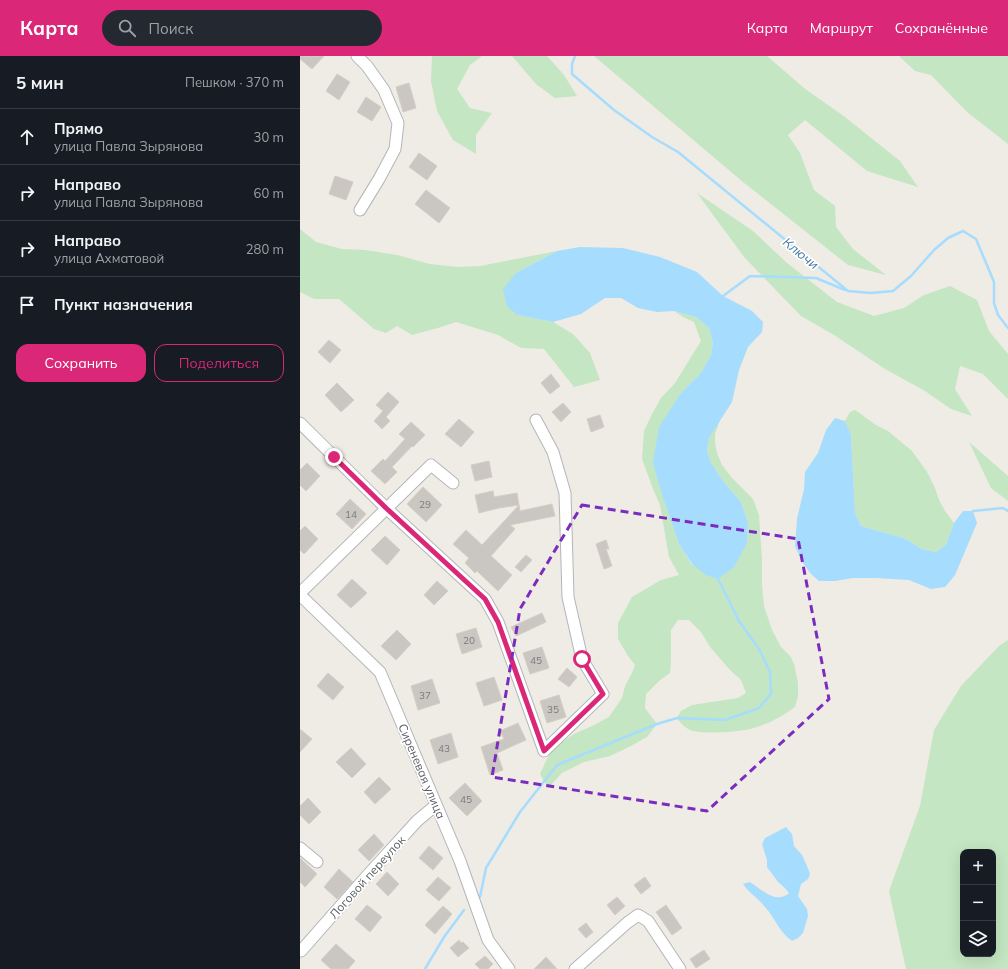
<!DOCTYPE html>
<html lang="ru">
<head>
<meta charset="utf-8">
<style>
  :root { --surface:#171b24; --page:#242831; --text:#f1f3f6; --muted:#9ea1a6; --line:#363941; --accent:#db2777 }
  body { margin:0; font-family:Mulish,sans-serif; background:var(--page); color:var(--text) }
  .controls { position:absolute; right:12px; bottom:12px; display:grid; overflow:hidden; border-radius:8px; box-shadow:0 4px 16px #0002 }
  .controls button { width:36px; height:36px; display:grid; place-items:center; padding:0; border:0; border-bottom:1px solid var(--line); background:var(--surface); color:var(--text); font:20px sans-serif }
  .stop { position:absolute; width:12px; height:12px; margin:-9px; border:3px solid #db2777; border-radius:50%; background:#fff }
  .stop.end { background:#db2777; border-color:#fff; box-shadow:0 1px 4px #0008 }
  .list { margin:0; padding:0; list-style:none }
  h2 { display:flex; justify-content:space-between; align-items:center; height:52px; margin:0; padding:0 16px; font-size:17px }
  h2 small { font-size:13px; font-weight:400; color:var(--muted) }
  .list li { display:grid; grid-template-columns:26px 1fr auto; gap:12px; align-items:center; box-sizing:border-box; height:56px; padding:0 16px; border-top:1px solid var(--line) }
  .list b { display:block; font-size:15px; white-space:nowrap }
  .list p { margin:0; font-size:13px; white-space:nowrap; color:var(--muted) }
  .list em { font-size:13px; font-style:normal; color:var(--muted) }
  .actions { display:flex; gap:8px; padding:12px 16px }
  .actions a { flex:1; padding:9px 0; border:1px solid var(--accent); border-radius:12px; text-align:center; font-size:14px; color:var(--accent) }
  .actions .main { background:var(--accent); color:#fff }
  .icon { flex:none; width:22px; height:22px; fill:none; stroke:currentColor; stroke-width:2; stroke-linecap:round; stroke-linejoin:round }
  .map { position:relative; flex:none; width:708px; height:913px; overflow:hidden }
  header { display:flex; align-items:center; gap:24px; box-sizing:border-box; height:56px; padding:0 20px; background:var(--accent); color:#fff }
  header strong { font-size:19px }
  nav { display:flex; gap:22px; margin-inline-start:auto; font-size:14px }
  .search { width:280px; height:36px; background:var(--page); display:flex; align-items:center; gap:10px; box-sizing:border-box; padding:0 14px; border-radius:22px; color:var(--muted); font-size:15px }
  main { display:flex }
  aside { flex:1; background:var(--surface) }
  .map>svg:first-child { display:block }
  .green { fill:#c4e6c2; fill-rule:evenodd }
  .water { fill:#a6dcfe }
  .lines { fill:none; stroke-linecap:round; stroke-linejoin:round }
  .stream { stroke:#a6dcfe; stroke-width:2.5 }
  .building { fill:#cac7c2; stroke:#d4cec3 }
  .minor-casing { stroke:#b2b6ba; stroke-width:13 }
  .minor { stroke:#fff; stroke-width:11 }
  .route { stroke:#db2777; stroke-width:5 }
  .marked { fill:none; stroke:#7b2cbf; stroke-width:3; stroke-dasharray:8 5; stroke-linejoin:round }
  .labels { text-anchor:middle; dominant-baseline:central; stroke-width:3.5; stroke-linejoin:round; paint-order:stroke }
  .number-label { font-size:10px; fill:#787a7c }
  .street-label { font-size:12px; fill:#5d6165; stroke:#fff }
  .water-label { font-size:13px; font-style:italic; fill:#4078a7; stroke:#fff }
</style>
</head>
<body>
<header>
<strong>Карта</strong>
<div class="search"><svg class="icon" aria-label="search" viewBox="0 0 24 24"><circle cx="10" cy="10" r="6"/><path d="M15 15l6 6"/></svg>Поиск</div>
<nav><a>Карта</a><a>Маршрут</a><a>Сохранённые</a></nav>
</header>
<main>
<aside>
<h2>5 мин<small>Пешком · 370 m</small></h2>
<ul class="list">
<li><svg class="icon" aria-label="ahead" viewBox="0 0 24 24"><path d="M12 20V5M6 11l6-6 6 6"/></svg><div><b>Прямо</b><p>улица Павла Зырянова</p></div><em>30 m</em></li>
<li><svg class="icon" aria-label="right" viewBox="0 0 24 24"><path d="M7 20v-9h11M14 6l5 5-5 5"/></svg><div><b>Направо</b><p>улица Павла Зырянова</p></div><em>60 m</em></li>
<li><svg class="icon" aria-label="right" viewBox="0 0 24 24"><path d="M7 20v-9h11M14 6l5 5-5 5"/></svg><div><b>Направо</b><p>улица Ахматовой</p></div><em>280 m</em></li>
<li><svg class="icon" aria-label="arrive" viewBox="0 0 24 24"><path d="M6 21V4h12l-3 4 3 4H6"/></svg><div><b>Пункт назначения</b></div></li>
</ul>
<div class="actions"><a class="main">Сохранить</a><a>Поделиться</a></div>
</aside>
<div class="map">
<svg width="708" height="913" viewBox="0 0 708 913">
  <rect width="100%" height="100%" fill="#efece5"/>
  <!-- green -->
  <g class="green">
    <polygon points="132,0 182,0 170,9 157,33 170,52 192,57 176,79 176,98 153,84 137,55 131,25"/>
    <polygon points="212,0 247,0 264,19 277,40 255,42 236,28"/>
    <polygon points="294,0 467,0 504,32 545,61 600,105 618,131 567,115 505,64 488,79 500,97 514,134 535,150 536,171 553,193 586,219 548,209 443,126"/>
    <polygon points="599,0 708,0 708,88 667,56 631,19 615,15"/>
    <polygon points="397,137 453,175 487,207 537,246 574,260 604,252 624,239 650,230 677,244 689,275 708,298 708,343 683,318 660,310 655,333 672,360 651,353 625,335 585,313 534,279 501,260 444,201"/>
    <polygon points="0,173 16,186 42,193 65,194 97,199 130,208 158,211 180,210 257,195 216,217 217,259 253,266 273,278 290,297 300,324 274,331 244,293 221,292 198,279 156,266 138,272 112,279 97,270 86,277 74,273 39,243 14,243 0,236"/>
    <path d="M374 255 396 261 409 272 413 286 411 299 401 317 381 337 364 445 379 488 392 509 447 487 448 467 441 446 423 425 410 405 407 395 409 382 420 364 415 378V387L417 397 422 409 432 422 453 443 459 459 462 504V529L464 550 472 574 481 591 491 601 494 608 498 627V640L495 651C481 661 467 669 450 673 438 676 406 678 394 675 387 674 381 668 377 662L381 655 392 649 438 642 446 637 441 624 430 614 410 591 401 576 389 564H378L371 574V605L370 617 359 625 346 638 345 652 357 668 347 681 331 690 310 700 284 706 262 717 248 732 240 718 247 703 255 691 274 678 292 670 309 661 322 642 325 630 332 617 335 609 328 600 318 583V567L332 541 361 524 379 519 369 501 360 449 353 433 342 403 344 375 351 360 361 342 375 327 401 285 394 266 383 261Z"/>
    <polygon points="555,354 576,369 588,375 612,395 627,416 635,432 639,444 645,455 654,467 646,489 636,496 622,493 604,482 578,475 561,470 555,457 551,379 545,365 550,356"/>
    <polygon points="669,386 708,420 708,445 691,432"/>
    <path d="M708 584V913H606L589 835 620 750 634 674 661 630 699 590ZM663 796H693V898H663Z"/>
  </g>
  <!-- water -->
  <g class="water">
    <polygon points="280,191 323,192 360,201 397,216 423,240 452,255 463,266 462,276 448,291 439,314 432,346 409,382 407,395 410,405 423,425 441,446 448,467 447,487 434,511 418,523 406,519 392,508 379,488 364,445 353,407 359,371 381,337 401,317 411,299 413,286 409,272 396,261 374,255 357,256 338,252 321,242 305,242 281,258 253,266 217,259 207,250 203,233 216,217 257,195"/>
    <polygon points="535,362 545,365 551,379 555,457 561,470 578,475 604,482 622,493 636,496 646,489 654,467 663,455 673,455 677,467 655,519 645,531 631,533 609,524 576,522 553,522 535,525 519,525 511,518 503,507 495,490 497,463 504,433 505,416 518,397 526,374"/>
    <path d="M486 771 492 778 494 790 502 799 507 810 510 818 508 823 501 828 498 840 507 853 508 860 503 877 498 882 492 885C480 877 475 862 465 851 458 842 449 837 443 828L450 826C461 833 476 849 489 837L485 832 478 826 467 811V804L462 788 465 782Z"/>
  </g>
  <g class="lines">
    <!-- stream -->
    <g class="stream">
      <polyline points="275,0 272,8 272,18 314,54 352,81 378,96 548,235 571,237 593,235 611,220 634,194 648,182 663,175 676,183 694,226 694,247 698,259 708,272"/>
      <polyline points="423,240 450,220 516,222 545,234"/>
      <polyline points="673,455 703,452 708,455"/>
      <polyline points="180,841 186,812 220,756 257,709 357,668 377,662 425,664 459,652 471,638 470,616 459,593 439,565 418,523"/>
      <polyline points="125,913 144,881 164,854"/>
    </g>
  </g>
  <!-- building -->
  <g class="building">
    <polygon points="0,0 24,0 12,13 0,3"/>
    <polygon points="37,18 50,26 39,44 26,35"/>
    <polygon points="109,27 116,52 103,56 96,31"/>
    <polygon points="66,41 81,51 72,65 57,56"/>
    <polygon points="119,97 137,110 127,124 109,111"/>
    <polygon points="35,120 53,126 46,144 29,138"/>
    <polygon points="126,134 150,152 139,167 115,148"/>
    <polygon points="29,284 41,294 30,307 18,296"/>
    <polygon points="251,318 260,330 250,338 241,327"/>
    <polygon points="37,327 54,344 41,356 25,339"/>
    <polygon points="88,336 99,346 86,361 90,365 82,373 74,365 83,355 76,349"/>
    <polygon points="263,347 271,356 261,366 252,356"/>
    <polygon points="300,359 304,371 291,376 287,363"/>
    <polygon points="159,363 174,376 161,391 145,378"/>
    <polygon points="111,366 125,379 113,391 112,390 92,411 97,416 85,428 71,415 83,403 85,405 105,383 99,378"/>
    <polygon points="189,405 192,421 175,425 171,409"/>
    <polygon points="7,407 20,420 6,435 0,429 0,414"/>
    <polygon points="123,431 142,449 126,466 107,448"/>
    <polygon points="193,435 194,441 217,437 220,455 252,448 255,460 210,469 215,473 191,500 212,519 198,535 177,515 175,517 165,507 169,502 153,488 166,474 182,489 219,449 199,452 179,457 175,439"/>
    <polygon points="50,443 66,458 52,473 36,458"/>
    <polygon points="5,470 18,483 4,498 0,494 0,475"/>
    <polygon points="85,480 100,494 87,509 71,494"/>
    <polygon points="306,484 309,493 306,493 312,510 304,513 296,488"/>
    <polygon points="226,499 232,504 221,516 215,511"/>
    <polygon points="52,523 67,537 51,552 37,539"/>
    <polygon points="137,525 148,535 134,549 124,539"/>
    <polygon points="242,557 246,566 216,580 211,571"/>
    <polygon points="176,572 182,591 162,598 156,578"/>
    <polygon points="97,574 111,588 96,604 81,590"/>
    <polygon points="242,591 249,612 230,618 223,597"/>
    <polygon points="267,612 277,621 269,631 258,623"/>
    <polygon points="28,617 44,631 33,644 17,630"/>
    <polygon points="194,621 202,644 184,650 176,627"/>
    <polygon points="132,623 140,647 118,654 111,630"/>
    <polygon points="259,639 266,661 247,667 240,645"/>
    <polygon points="218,667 226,684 197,697 203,714 190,719 181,691 204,683 200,675"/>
    <polygon points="0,673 12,683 0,696"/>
    <polygon points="151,677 158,701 138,708 130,684"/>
    <polygon points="51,692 66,708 52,722 36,706"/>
    <polygon points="79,721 91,733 75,748 64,736"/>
    <polygon points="165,727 182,745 167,760 149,742"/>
    <polygon points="8,742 21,756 9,768 0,759 0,750"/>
    <polygon points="74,778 84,789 69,805 58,794"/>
    <polygon points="129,790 143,802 133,814 119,802"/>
    <polygon points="0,802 17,818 5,831 0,826"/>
    <polygon points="39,813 53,826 37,843 24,831"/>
    <polygon points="87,816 99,828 88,840 76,828"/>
    <polygon points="138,821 151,832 139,845 126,834"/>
    <polygon points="345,821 351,830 341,838 334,829"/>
    <polygon points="317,841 325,850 315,859 307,849"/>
    <polygon points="67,849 82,861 70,876 55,863"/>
    <polygon points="366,849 382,872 372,879 356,856"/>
    <polygon points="143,850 152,858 135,878 125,869"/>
    <polygon points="286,867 293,876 286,882 278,873"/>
    <polygon points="159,884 161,887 163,886 169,892 158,901 150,892"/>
    <polygon points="36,888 55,905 48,913 31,913 21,904"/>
    <polygon points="404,894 410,903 396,912 390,903"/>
    <polygon points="185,900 193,908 188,913 180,913 175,908"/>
    <polygon points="246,901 257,913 234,913"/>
  </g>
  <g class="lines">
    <!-- minor casing -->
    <g class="minor-casing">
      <g id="minor">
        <polyline points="57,0 67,10 84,34 98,67 95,93 79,123 60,154"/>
        <polyline points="0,367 86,452 185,543 198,566 244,695 303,638 282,603 268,541 265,437 253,396 236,364"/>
        <polyline points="0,537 131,409 153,427"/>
        <polyline points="0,539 80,616 160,805 188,884 209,913"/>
        <polyline points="0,792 17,806"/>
        <polyline points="1,895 66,821 117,765 136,749"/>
        <polyline points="275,913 327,867 338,859 348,865 380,913"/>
      </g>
    </g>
    <!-- minor -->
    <use href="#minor" class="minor"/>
  </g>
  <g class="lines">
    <!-- route -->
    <polyline class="route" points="34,401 86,452 185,543 198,566 244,695 303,638 282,603"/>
  </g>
  <!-- marked area -->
  <path class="marked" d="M282 449 498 483 529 643 407 755 192 721 220 553Z"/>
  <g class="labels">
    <!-- number labels -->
    <g class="number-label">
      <text x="125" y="448">29</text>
      <text x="51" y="458">14</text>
      <text x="169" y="584">20</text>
      <text x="236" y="604">45</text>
      <text x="125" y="639">37</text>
      <text x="253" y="653">35</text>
      <text x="144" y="692">43</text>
      <text x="166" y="743">45</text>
    </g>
    <!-- street labels -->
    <g class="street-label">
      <text transform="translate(122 715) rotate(67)">Сиреневая улица</text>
      <text transform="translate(67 821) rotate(-48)">Логовой переулок</text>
    </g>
    <!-- water labels -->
    <g class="water-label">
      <text transform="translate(501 197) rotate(39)">Ключи</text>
    </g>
  </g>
</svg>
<div class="controls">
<button>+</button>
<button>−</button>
<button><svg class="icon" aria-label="layers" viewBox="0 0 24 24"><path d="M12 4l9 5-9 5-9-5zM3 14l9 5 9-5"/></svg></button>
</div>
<div class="stop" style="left:282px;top:603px"></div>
<div class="stop end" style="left:34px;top:401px"></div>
</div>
</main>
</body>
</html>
